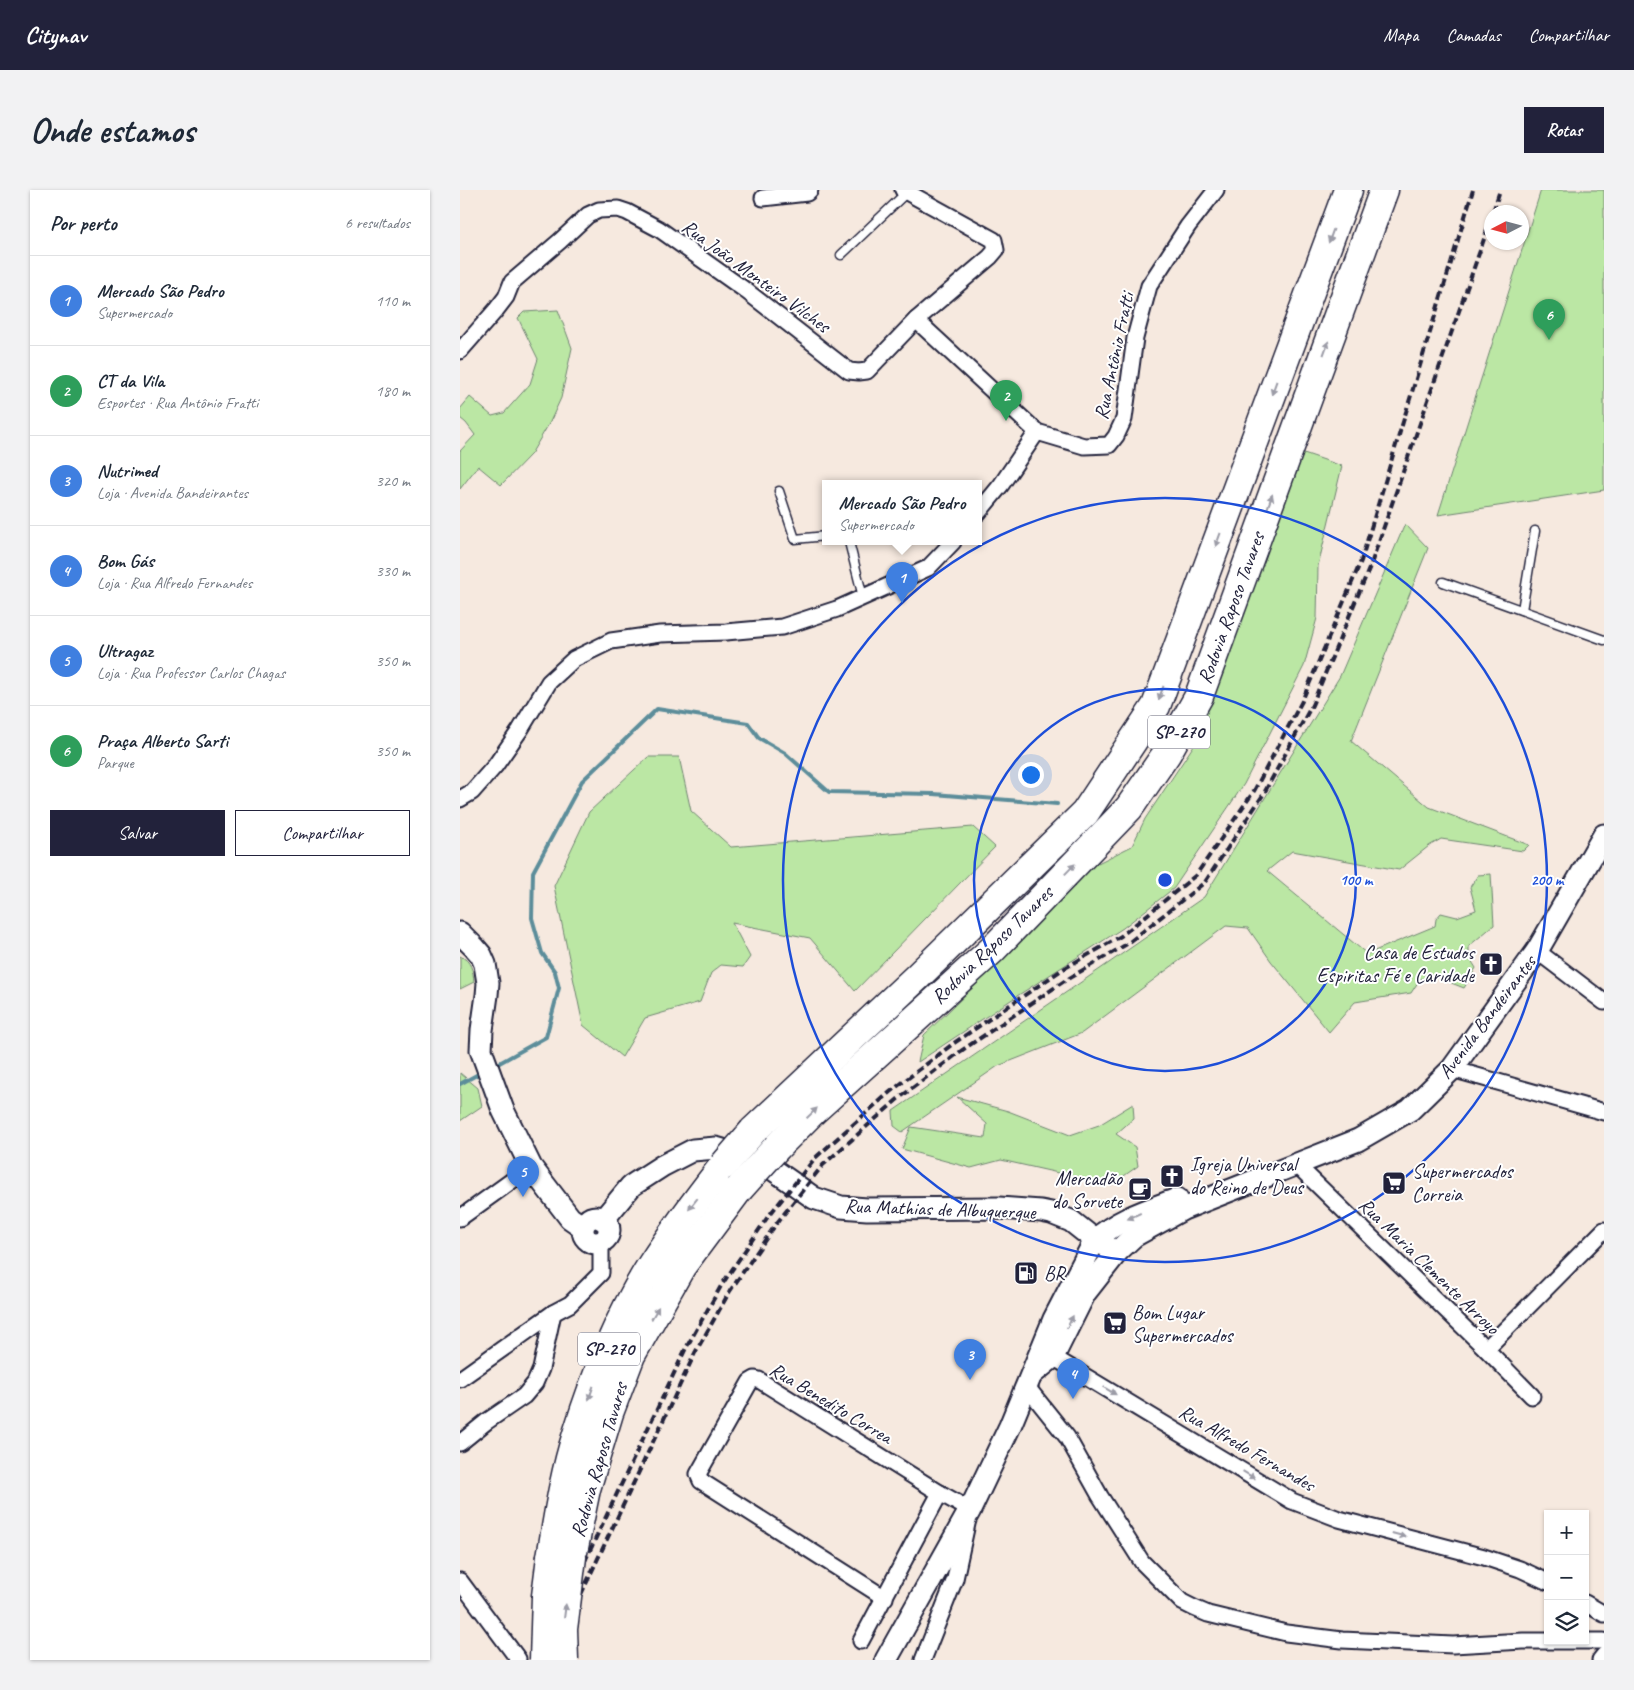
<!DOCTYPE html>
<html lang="pt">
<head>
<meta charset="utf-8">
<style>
  :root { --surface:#fff; --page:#f2f2f3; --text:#1f2937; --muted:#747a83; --line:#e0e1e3; --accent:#22223b }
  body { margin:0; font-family:Caveat,sans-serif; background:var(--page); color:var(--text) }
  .controls { position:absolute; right:15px; bottom:15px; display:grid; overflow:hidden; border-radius:0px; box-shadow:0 1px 4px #0004 }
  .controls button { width:45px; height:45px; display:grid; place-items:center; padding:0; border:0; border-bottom:1px solid var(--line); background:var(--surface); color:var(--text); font:25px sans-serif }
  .compass { position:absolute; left:1024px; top:15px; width:45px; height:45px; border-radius:50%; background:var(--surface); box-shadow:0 1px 4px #0004; rotate:264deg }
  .you { position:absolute; left:570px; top:584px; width:18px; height:18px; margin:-12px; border:4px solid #fff; border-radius:50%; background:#1a73e8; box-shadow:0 0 0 8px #1a73e833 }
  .badge { display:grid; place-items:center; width:32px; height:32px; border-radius:50%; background:var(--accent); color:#fff; font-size:16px; font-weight:700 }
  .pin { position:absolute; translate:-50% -41px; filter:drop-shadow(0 1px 2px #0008) }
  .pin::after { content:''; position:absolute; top:26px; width:18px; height:15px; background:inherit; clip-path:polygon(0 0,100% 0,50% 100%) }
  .popup { position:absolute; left:362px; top:290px; width:160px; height:65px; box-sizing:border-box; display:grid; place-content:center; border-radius:0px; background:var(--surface); filter:drop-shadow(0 1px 4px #0005); font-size:16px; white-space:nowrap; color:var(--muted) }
  .popup b { font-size:19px; color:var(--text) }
  .popup::after { content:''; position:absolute; left:50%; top:100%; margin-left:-10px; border:10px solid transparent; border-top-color:var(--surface) }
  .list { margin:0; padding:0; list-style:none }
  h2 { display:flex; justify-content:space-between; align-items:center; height:65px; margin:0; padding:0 20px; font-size:21px }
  h2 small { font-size:16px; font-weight:400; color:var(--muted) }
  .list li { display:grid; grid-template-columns:32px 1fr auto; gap:15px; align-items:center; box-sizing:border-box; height:90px; padding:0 20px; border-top:1px solid var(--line) }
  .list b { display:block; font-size:19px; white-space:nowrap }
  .list p { margin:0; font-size:16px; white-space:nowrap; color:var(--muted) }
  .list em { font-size:16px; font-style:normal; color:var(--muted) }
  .actions { display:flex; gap:10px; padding:15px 20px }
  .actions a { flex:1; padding:11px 0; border:1px solid var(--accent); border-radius:0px; text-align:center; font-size:18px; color:var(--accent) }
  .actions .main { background:var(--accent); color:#fff }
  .icon { flex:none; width:28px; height:28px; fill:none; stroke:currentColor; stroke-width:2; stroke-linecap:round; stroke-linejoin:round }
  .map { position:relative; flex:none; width:1144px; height:1470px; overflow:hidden; border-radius:0px }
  header { display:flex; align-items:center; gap:30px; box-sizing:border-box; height:70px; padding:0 25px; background:var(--accent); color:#fff }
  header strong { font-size:24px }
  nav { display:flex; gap:28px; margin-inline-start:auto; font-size:18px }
  .intro { display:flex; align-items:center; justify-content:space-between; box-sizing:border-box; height:120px; padding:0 30px }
  h1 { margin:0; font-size:35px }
  .button { padding:12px 22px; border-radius:0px; background:var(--accent); color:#fff; font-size:18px; font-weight:700 }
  main { display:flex; gap:30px; padding:0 30px }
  aside { flex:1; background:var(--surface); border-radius:0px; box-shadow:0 1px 4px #0004 }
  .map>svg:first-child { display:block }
  .green { fill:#bbe7a4; stroke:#6e8470 }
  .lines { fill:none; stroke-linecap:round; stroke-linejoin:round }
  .stream { stroke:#5c8d9a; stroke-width:4 }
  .lane-casing { stroke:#22223b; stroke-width:11 }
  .street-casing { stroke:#22223b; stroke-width:19 }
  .secondary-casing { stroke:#22223b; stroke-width:25 }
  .highway-casing { stroke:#22223b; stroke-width:31 }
  .lane { stroke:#fff; stroke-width:8 }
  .street { stroke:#fff; stroke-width:15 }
  .secondary { stroke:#fff; stroke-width:21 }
  .highway { stroke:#fff; stroke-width:28 }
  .rail { stroke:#22223b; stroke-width:4; stroke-dasharray:8 4; stroke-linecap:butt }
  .highway-bridge-casing { stroke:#22223b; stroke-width:31; stroke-linecap:butt }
  .highway-bridge { stroke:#fff; stroke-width:28 }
  .oneway { fill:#9c9ca7 }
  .ring { fill:none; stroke:#1d4ed8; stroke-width:2.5 }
  .labels { text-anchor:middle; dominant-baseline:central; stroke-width:4; stroke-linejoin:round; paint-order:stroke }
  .shield { fill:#fff; stroke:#646476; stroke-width:1 }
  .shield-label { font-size:19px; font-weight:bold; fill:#22223b }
  .street-label { font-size:20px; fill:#22223b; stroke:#fff }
  .poi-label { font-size:20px; fill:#22223b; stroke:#fff; text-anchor:start }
  .centre { fill:#1d4ed8; stroke:#fff; stroke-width:2.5 }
  .ring-label { font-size:15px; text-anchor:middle; font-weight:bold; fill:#1d4ed8; stroke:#fff; stroke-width:4; stroke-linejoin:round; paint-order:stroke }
</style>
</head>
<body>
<header>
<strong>Citynav</strong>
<nav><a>Mapa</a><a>Camadas</a><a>Compartilhar</a></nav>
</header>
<div class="intro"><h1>Onde estamos</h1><a class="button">Rotas</a></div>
<main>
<aside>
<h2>Por perto<small>6 resultados</small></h2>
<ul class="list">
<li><span class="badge" style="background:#3f7fe0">1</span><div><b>Mercado São Pedro</b><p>Supermercado</p></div><em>110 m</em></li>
<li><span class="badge" style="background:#2e9e5b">2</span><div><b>CT da Vila</b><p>Esportes · Rua Antônio Fratti</p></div><em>180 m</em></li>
<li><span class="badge" style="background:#3f7fe0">3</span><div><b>Nutrimed</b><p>Loja · Avenida Bandeirantes</p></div><em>320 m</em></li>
<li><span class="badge" style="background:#3f7fe0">4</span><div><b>Bom Gás</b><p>Loja · Rua Alfredo Fernandes</p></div><em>330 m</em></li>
<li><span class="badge" style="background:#3f7fe0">5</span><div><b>Ultragaz</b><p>Loja · Rua Professor Carlos Chagas</p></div><em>350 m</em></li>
<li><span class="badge" style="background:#2e9e5b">6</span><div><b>Praça Alberto Sarti</b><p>Parque</p></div><em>350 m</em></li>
</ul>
<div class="actions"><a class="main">Salvar</a><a>Compartilhar</a></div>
</aside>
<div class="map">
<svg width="1144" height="1470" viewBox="0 0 1144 1470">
  <rect width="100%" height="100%" fill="#f6e9df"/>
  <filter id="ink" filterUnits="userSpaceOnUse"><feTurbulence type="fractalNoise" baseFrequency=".02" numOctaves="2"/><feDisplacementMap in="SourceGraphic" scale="10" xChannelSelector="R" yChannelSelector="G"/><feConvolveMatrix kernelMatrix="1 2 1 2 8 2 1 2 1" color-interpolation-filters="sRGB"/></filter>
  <g filter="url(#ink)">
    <!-- green -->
    <g class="green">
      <polygon points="1081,0 1144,0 1144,300 978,325"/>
      <polygon points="98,120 112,158 101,208 90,232 71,264 41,295 18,276 0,299 0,261 15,245 6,233 0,228 0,219 10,207 32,226 44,223 70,194 78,169 58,128 64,122"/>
      <polygon points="838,261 882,276 858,376 857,428 844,476 784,594 714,698 663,738 560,804 458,872 464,845 563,749 628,678 672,656 685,629 738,549"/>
      <polygon points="945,334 968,358 891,551 969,617 1069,655 1063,661 981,649 969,656 939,680 832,661 807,681 907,764 975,736 976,729 981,723 997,727 1016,720 1010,697 1018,685 1031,684 1034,735 1009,756 1009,767 1016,778 1004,798 976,787 960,789 951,803 895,812 869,842 811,771 788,738 766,736 622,843 538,876 442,942 434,936 433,921 646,775 744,707 880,486"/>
      <polygon points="188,567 219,567 231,621 271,657 513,637 535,657 395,801 350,748 272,733 290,767 283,777 261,775 251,783 240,812 185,828 162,867 123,835 94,696 129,622"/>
      <path d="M0 766C11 771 13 780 14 792L0 799Z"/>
      <polygon points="0,883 18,898 22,916 0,931"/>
      <polygon points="497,907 548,921 610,945 639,935 673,914 674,928 656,944 675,957 678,976 651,995 541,970 511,978 442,959 451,937 525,948 527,934"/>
    </g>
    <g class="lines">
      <!-- stream -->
      <g class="stream">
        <polyline points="34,876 86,847 99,798 95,782 82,763 72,728 73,682 122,591 197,519 288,533 299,548 325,563 369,602 474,604 597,614"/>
        <polyline points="0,894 22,882"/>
      </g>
      <!-- lane casing -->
      <g class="lane-casing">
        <g id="lane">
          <polyline points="381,65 447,2"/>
          <polyline points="319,301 335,349 366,346"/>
          <polyline points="389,352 403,407"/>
          <polyline points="983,392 1144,450"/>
          <polyline points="1062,420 1075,341"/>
        </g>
      </g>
      <!-- street casing -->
      <g class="street-casing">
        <g id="street">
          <polyline points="443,0 534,50 536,60 530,67 456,130 577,242"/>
          <polyline points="303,8 347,3 350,0"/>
          <polyline points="0,161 36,120 46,107 52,92 100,51 128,25 139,20 158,19 167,22 199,39 285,100 389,181 399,182 407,181 456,130"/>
          <polyline points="518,323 541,295 577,242 624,256 649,255 656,246 664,229 675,148 689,96 728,36 756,0"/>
          <polyline points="0,609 12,602 35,576 60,540 89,492 114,469 151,451 200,444 266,442 322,437 377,419 468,378 493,352"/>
          <polyline points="1077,761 1144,812"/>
          <polyline points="992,879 1144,922"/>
          <polyline points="837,975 1026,1159 1072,1206"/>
          <polyline points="0,1028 71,977"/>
          <polyline points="1026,1159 1144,1040"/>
          <polyline points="593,1167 832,1311 879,1329 1024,1367 1060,1379 1088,1392"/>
          <polyline points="0,1189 93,1123 110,1114 141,1083 141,1052"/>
          <polyline points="567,1197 607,1247 640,1306 682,1372 722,1412 734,1418 748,1424 826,1443 882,1450 993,1455 1063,1451 1144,1451"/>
          <polyline points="0,1253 26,1232 64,1206 75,1193 81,1179 93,1123"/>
          <polyline points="0,1391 58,1469"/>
          <polyline points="425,1408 241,1291 238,1284 290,1192 295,1189 299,1190 480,1303 510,1320 495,1389 463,1470"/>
          <polyline points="1125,1413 1144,1424"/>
          <polyline points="401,1451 480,1303"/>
          <polyline points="1140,1470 1144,1465"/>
        </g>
      </g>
      <!-- secondary casing -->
      <g class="secondary-casing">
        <g id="secondary">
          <polyline points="0,743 15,758 21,765 25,774 28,793 27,805 22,840 21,860 43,920 71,977 110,1028 123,1037"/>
          <circle cx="136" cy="1040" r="13"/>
          <polyline points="143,1030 171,996 202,976 233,960 256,958 301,971 354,1008 381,1017 407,1019 539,1018 581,1021 591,1023 611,1031 635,1050 648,1057"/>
          <polyline points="572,1184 593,1167 625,1103 658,1061 674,1046 723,1019 898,950 950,920 992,879 1077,761 1144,645"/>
          <path d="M426 1470 510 1320 550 1236 594 1129 635 1050C658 1029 688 1020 717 1009"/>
        </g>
      </g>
      <!-- highway casing -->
      <g class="highway-casing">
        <g id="highway">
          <polyline points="293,941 457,787 625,623 696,516 888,0"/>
          <polyline points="317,957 353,921 532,760 669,618 707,563 739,506 924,0"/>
          <path d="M91 1367C98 1326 104 1284 117 1244 135 1186 159 1126 192 1074 214 1040 238 1008 263 976"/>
          <polyline points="112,1367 126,1299 149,1223 171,1165 221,1077 279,999"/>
        </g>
      </g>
      <!-- lane -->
      <use href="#lane" class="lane"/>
      <!-- street -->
      <use href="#street" class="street"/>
      <!-- secondary -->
      <use href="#secondary" class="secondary"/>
      <!-- highway -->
      <use href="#highway" class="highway"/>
      <!-- rail -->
      <g class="rail">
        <polyline points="1033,22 1040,0"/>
        <polyline points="78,1470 226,1158 261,1096 307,1028 355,968 430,902 494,853 600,781 661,746 736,685 794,601 842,511 901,371 1013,0"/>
        <polyline points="90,1470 235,1163 270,1101 316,1034 363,975 438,909 501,861 606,790 667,754 745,692 803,605 852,515 911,374 1032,26"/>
      </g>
      <!-- highway-bridge casing -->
      <g class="highway-bridge-casing">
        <g id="highway-bridge">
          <polyline points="263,976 293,941"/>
          <polyline points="279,999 317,957"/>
          <polyline points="84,1470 86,1406 91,1367"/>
          <polyline points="104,1470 103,1439 112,1367"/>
        </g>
      </g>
      <!-- highway-bridge -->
      <use href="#highway-bridge" class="highway-bridge"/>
    </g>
    <!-- one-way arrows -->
    <defs><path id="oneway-solid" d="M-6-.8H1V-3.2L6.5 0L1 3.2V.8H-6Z" transform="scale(1.25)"/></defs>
    <g class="oneway">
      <use href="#oneway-solid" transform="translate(871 46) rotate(110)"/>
      <use href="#oneway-solid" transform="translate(866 158) rotate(-70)"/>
      <use href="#oneway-solid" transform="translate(814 198) rotate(110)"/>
      <use href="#oneway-solid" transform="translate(810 311) rotate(-70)"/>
      <use href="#oneway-solid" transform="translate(758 350) rotate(110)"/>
      <use href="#oneway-solid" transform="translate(701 503) rotate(110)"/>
      <use href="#oneway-solid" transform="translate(610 679) rotate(-46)"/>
      <use href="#oneway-solid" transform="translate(352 923) rotate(-44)"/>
      <use href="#oneway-solid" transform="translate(233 1014) rotate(128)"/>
      <use href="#oneway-solid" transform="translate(674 1026) rotate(155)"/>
      <use href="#oneway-solid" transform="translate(195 1123) rotate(-60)"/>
      <use href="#oneway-solid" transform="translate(610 1132) rotate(-64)"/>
      <use href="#oneway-solid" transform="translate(650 1201) rotate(31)"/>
      <use href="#oneway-solid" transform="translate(131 1203) rotate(109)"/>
      <use href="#oneway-solid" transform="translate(789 1285) rotate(31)"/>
      <use href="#oneway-solid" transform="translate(939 1345) rotate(15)"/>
      <use href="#oneway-solid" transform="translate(105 1421) rotate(-83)"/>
    </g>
  </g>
  <!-- distance rings -->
  <g class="ring">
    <circle cx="705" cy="690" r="191"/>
    <circle cx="705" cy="690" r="382"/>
  </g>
  <!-- icons -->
  <defs>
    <g id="church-square" transform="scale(1.25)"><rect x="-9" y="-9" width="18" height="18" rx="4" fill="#22223b" stroke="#fff"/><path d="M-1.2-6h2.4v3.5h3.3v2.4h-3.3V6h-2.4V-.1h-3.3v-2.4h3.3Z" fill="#fff"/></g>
    <g id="supermarket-square" transform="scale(1.25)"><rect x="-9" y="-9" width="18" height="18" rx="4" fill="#22223b" stroke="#fff"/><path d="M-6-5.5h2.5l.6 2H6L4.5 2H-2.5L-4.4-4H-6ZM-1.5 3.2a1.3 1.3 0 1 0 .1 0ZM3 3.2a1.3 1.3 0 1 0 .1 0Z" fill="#fff"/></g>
    <g id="cafe-square" transform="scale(1.25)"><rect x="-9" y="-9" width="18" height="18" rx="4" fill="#22223b" stroke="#fff"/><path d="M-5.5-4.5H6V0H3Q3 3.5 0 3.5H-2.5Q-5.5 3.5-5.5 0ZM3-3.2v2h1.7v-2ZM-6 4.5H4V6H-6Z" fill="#fff"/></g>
    <g id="fuel-square" transform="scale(1.25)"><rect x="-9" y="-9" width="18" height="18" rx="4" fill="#22223b" stroke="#fff"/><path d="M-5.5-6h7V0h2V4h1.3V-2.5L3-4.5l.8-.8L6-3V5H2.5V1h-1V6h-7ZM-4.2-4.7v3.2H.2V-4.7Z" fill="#fff"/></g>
  </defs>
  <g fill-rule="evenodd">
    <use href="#church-square" x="1031" y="774"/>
    <use href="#church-square" x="712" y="986"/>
    <use href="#supermarket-square" x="934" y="993"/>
    <use href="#cafe-square" x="680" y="999"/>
    <use href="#fuel-square" x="566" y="1083"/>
    <use href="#supermarket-square" x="655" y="1133"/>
  </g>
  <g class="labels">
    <!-- shield labels -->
    <g class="shield">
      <rect x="688" y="525.5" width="62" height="33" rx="4"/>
      <rect x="118" y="1142.5" width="62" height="33" rx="4"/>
    </g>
    <g class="shield-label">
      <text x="719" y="542">SP-270</text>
      <text x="149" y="1159">SP-270</text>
    </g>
    <!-- street labels -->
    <g class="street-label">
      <text transform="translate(296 86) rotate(36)">Rua João Monteiro Vilches</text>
      <text transform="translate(654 166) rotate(-78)">Rua Antônio Fratti</text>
      <text transform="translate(771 418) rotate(-70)">Rodovia Raposo Tavares</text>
      <text transform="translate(532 755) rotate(-44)">Rodovia Raposo Tavares</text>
      <text transform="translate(1027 827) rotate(-53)">Avenida Bandeirantes</text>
      <text transform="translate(480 1019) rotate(2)">Rua Mathias de Albuquerque</text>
      <text transform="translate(969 1076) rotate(44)">Rua Maria Clemente Arroyo</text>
      <text transform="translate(371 1213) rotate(31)">Rua Benedito Correa</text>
      <text transform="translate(787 1258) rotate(30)">Rua Alfredo Fernandes</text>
      <text transform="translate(139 1270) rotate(-74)">Rodovia Raposo Tavares</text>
    </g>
    <!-- poi labels -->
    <g class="poi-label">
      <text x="1014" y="762" text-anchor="end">Casa de Estudos<tspan x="1014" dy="23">Espiritas Fé e Caridade</tspan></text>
      <text x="730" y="974">Igreja Universal<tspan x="730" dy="23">do Reino de Deus</tspan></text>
      <text x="952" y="981">Supermercados<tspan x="952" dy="23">Correia</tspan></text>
      <text x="662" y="988" text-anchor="end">Mercadão<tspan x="662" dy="23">do Sorvete</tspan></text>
      <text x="584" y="1083">BR</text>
      <text x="672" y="1122">Bom Lugar<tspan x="672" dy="23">Supermercados</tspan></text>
    </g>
  </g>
  <circle cx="705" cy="690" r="8" class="centre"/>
  <g class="ring-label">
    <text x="896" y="695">100 m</text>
    <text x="1087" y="695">200 m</text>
  </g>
</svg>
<div class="controls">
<button>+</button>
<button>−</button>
<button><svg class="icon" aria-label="layers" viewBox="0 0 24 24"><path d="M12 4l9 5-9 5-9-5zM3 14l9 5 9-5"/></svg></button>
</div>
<svg class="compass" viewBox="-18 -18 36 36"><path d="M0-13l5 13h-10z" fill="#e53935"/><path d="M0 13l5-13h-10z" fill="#747a83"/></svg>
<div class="you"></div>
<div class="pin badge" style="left:442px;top:413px;background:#3f7fe0">1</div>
<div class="popup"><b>Mercado São Pedro</b>Supermercado</div>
<div class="pin badge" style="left:546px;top:231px;background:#2e9e5b">2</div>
<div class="pin badge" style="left:510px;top:1190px;background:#3f7fe0">3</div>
<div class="pin badge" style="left:613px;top:1209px;background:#3f7fe0">4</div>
<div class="pin badge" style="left:63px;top:1007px;background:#3f7fe0">5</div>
<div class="pin badge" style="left:1089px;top:150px;background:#2e9e5b">6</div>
</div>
</main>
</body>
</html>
